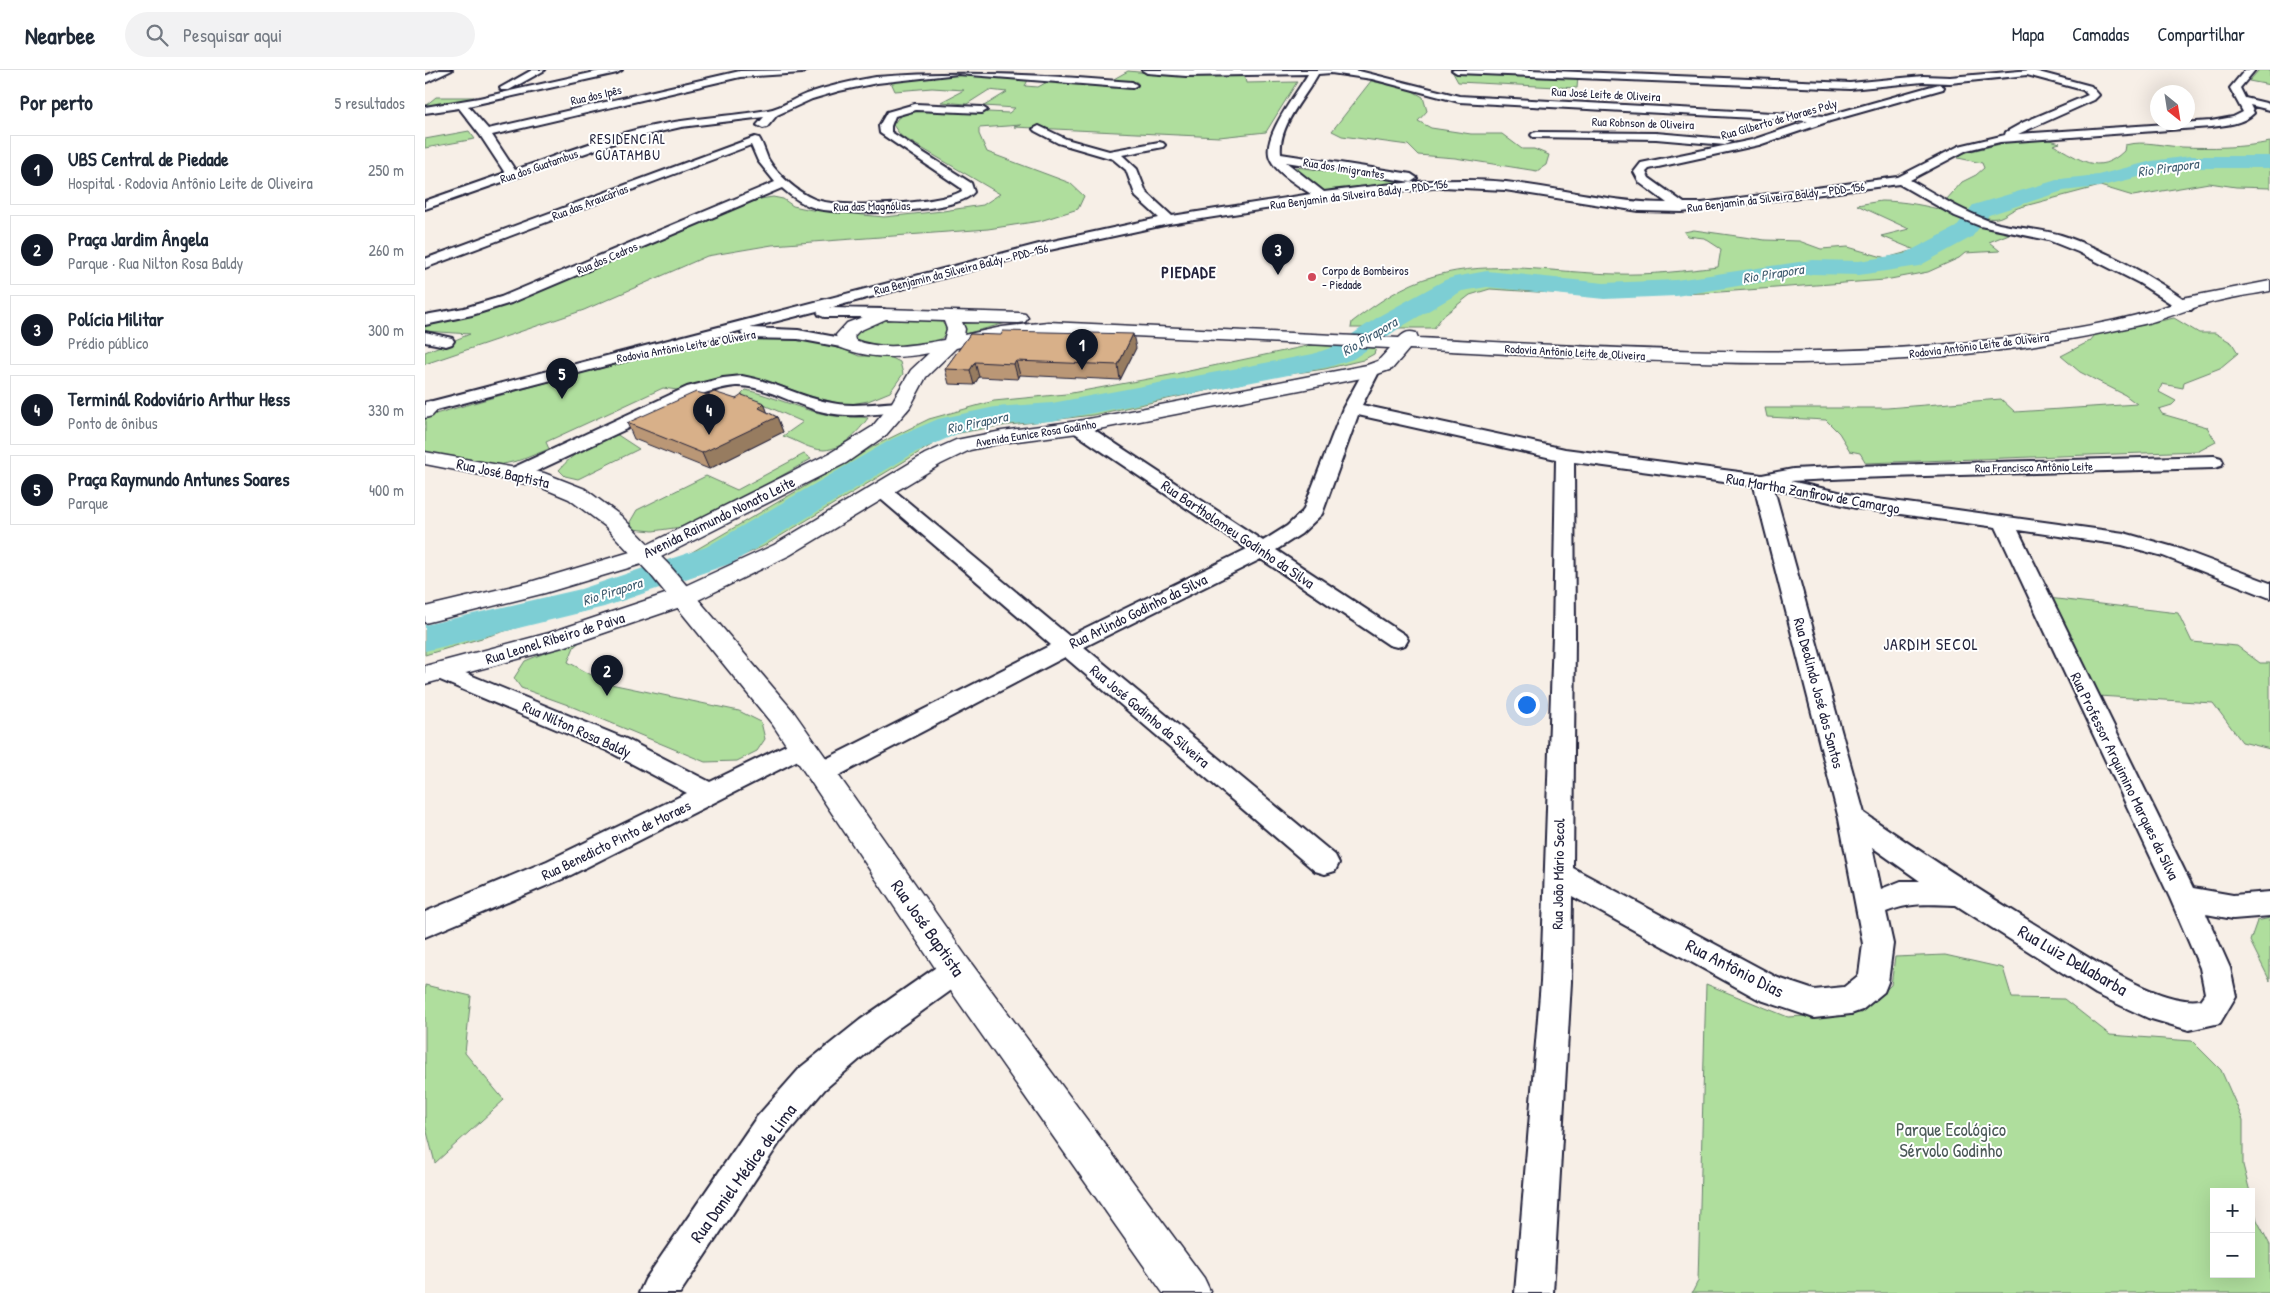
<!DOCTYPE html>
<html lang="pt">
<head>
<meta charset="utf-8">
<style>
  :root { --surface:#fff; --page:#f2f2f3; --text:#1f2937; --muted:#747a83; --line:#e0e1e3; --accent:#111827 }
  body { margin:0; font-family:"Patrick Hand",sans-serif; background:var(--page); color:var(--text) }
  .controls { position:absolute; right:15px; bottom:15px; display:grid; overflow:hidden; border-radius:0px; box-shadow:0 5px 20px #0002 }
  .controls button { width:45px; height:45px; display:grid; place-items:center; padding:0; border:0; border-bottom:1px solid var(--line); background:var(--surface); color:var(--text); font:25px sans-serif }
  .compass { position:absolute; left:1725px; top:15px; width:45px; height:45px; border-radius:50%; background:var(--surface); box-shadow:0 5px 20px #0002; rotate:150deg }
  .you { position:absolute; left:1101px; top:634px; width:18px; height:18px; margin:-12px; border:4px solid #fff; border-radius:50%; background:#1a73e8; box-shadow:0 0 0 8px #1a73e833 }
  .badge { display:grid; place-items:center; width:32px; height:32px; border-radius:50%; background:var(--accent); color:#fff; font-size:16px; font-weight:700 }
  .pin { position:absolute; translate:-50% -41px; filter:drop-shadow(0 1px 2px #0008) }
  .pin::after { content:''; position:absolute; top:26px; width:18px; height:15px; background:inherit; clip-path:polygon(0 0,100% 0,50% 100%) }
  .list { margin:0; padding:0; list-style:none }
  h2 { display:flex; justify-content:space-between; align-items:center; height:65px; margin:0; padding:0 20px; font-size:21px }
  h2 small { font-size:16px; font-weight:400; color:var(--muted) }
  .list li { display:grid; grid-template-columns:32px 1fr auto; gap:15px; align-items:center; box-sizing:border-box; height:70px; margin:0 10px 10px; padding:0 10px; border:1px solid var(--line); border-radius:0px }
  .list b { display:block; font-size:19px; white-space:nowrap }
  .list p { margin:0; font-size:16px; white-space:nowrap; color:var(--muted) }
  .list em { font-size:16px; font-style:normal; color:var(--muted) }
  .icon { flex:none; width:28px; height:28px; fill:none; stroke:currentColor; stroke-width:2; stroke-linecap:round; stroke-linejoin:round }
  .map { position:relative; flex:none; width:1845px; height:1223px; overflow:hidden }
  header { display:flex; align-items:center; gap:30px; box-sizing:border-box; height:70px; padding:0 25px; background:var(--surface); border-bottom:1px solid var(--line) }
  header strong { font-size:24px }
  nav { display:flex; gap:28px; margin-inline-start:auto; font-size:18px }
  .search { width:350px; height:45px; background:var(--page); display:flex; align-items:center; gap:12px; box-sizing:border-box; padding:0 18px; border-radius:28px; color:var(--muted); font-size:19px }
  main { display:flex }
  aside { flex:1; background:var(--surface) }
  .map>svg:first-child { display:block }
  .green { fill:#afde9d; stroke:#68806c }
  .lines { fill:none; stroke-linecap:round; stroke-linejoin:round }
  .river { fill:#7dced4; fill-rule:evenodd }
  .street-casing { stroke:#22223b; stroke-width:4 }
  .secondary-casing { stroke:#22223b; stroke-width:3 }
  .primary-casing { stroke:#22223b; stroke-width:3 }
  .street { fill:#fff; fill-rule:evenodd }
  .secondary { fill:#fff; fill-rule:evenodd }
  .primary { fill:#fff; fill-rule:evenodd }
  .wall { fill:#ba9776; stroke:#22223b }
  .shaded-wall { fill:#977b60; stroke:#22223b }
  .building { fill:#d8b089; stroke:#22223b }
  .poi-dot { fill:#d1495b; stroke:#fff; stroke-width:2 }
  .labels { text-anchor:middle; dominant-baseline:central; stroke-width:4; stroke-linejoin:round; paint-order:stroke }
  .far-street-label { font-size:12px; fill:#22223b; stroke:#fff }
  .far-poi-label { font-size:12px; fill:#22223b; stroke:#fff; text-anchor:start }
  .far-neighbourhood-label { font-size:14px; letter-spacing:1px; fill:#22223b; stroke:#fff }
  .far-water-label { font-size:14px; font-style:italic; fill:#425e71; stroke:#fff }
  .street-label { font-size:15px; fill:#22223b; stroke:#fff }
  .far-district-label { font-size:16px; font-weight:bold; letter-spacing:1px; fill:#22223b; stroke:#fff }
  .neighbourhood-label { font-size:16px; letter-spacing:1px; fill:#22223b; stroke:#fff }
  .near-street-label { font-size:18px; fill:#22223b; stroke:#fff }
  .near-park-label { font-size:18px; fill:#4c5a58; stroke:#fff }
</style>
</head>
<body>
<header>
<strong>Nearbee</strong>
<div class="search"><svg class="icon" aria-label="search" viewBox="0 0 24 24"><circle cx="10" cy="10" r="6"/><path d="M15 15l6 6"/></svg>Pesquisar aqui</div>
<nav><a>Mapa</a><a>Camadas</a><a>Compartilhar</a></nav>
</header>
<main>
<aside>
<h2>Por perto<small>5 resultados</small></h2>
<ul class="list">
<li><span class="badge">1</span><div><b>UBS Central de Piedade</b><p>Hospital · Rodovia Antônio Leite de Oliveira</p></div><em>250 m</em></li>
<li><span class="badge">2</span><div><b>Praça Jardim Ângela</b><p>Parque · Rua Nilton Rosa Baldy</p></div><em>260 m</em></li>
<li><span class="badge">3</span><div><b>Polícia Militar</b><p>Prédio público</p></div><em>300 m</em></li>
<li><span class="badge">4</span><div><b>Terminál Rodoviário Arthur Hess</b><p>Ponto de ônibus</p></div><em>330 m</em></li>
<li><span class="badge">5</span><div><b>Praça Raymundo Antunes Soares</b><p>Parque</p></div><em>400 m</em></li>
</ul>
</aside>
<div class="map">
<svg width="1845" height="1223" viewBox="0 0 1845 1223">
  <rect width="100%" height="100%" fill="#f7efe7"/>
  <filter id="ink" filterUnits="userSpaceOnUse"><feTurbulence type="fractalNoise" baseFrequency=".02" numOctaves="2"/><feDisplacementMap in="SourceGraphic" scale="10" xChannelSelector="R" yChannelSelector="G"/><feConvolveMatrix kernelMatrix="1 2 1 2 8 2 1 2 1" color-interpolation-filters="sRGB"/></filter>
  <g filter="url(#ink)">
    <!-- green -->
    <g class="green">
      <polygon points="1834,0 1845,0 1845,15 1824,11"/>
      <polygon points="703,1 755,6 819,4 821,13 872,12 841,62 794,67 589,57 596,55 554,58 554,64 562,82 645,113 659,126 653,139 615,151 563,159 347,175 282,186 159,240 0,294 0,282 45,264 0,261 0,254 53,243 83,234 329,130 348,127 358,129 368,136 387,140 459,147 518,141 558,135 575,124 476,66 468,55 473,48 483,42 498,39 584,43 590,38 559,36 582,22 564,20 542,34 516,32 539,20 507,18 470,21 465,10 535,5 603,10 600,16 613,17 624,11 689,17 713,15 712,12 687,10"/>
      <polygon points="1027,1 1153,7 1152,18 1033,12"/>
      <polygon points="946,11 984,19 998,27 1002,41 993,51 1006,58 1046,64 1077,64 1097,79 1109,79 1124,85 1121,95 1112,101 1030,88 993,85 983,75 917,66 907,61"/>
      <polygon points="11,27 49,27 39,31 0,36"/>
      <polygon points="44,61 50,69 0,78 0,69"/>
      <path d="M1622 69 1635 73 1628 75C1655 88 1672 107 1699 81L1700 75C1720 70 1736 76 1757 77 1785 78 1817 78 1845 72V118L1811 117 1784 113 1708 126 1675 116 1596 137C1588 139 1584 143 1578 146 1562 155 1535 137 1521 130L1537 112 1551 105 1559 98 1557 93 1533 88 1538 83 1588 71Z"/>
      <polygon points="871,97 972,111 979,114 898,122 866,99"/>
      <path d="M1456 131C1501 131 1545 149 1589 162L1564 172 1575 181 1540 183 1534 188 1503 202 1460 210 1281 223 1174 226 1065 219 1045 225 1017 247 1009 258H926L927 252C952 233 979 214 1009 206 1068 189 1131 203 1191 204 1225 205 1259 201 1293 197L1296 179 1279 168 1262 166 1259 162 1269 160 1340 170 1374 171 1396 179 1423 177 1461 188 1490 180 1456 166 1484 159 1432 135Z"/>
      <path d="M468 248 516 251 523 260C520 264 517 269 512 271 494 281 444 281 428 269L429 262 451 251Z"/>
      <polygon points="1749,248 1774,263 1790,263 1807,273 1813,283 1795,298 1759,312 1758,318 1737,314 1734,322 1751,331 1747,335 1734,339 1737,344 1782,357 1791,372 1774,381 1441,393 1435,383 1425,381 1414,363 1401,350 1342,347 1340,338 1462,338 1576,329 1590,342 1712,334 1700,325 1655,302 1636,286 1665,271 1670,265"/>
      <polygon points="533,249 585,252 536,265"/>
      <path d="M336 265 366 266 408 275 434 286H463L475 292 478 304 465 322 443 331 421 335 381 325 341 310 314 307 259 321 238 318 121 372 124 379 96 390 70 396 0 382V347C111 315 221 283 336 265Z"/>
      <polygon points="887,275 951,278 949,284 938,290 900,299 849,306 668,345 568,357 523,365 339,476 319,485 250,492 451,375 504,349 569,331 641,324 745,305"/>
      <path d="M321 320C349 326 375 340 404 345 416 348 430 346 443 348 433 362 418 379 399 380 385 380 371 370 358 366L378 352 316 325Z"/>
      <path d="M188 362 214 379 153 409 140 406 134 400C150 381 167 373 188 362Z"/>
      <polygon points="379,384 386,389 284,447 263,456 228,461 207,459 205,452 212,440 281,406 312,420"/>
      <polygon points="192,512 207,523 0,585 0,560"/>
      <polygon points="1623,528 1753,543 1767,572 1812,576 1835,593 1845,593 1845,679 1817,672 1788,633 1673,626"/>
      <polygon points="161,566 149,577 143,592 181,613 314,641 336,652 340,669 332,681 312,691 280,692 143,635 96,618 89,608 100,591"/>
      <polygon points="1845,848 1845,911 1825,871 1832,851"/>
      <polygon points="1520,885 1578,898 1587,928 1639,929 1685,965 1767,971 1796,1000 1818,1050 1818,1095 1825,1122 1789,1122 1789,1204 1826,1204 1826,1127 1832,1150 1845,1175 1845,1223 1267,1223 1273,1211 1281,914 1363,947 1436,943 1466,915 1470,887"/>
      <polygon points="0,915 46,926 40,983 79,1030 10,1093 0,1054"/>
    </g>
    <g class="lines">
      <!-- river -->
      <polygon class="river" points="1765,86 1845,86 1845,98 1765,98 1730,103 1673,117 1638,121 1564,145 1547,167 1494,196 1434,205 1387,204 1251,226 1179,229 1062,217 1037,221 976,257 928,289 904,297 627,351 570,355 534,363 489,383 307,493 179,537 0,581 0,555 156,519 281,477 467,369 513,349 570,337 627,333 888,284 908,277 956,245 1020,210 1029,207 1062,201 1179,213 1251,210 1387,190 1434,191 1479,184 1531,157 1548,135 1635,109 1673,105 1727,91"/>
      <!-- street casing -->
      <g class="street-casing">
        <g id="street">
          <polygon points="14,0 27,0 0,13 0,6"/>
          <polygon points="107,0 120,0 84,20 76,20 75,18"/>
          <path d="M179 0H197L192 3 43 36 63 59 315 1 382 0 377 3 315 7 67 65 90 100C134 85 178 67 223 57 262 48 303 47 343 40 356 38 368 29 381 24 404 16 427 11 451 7 536 0 621 5 707 12L712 15 707 18 533 4 452 13 414 21 387 29 352 45 342 57 338 58 332 55 339 47 256 57 195 71 0 139V131L80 103 55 65 34 38 0 43V37L54 28Z"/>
          <path d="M717 0H930L1034 26 1401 46 1514 14 1519 17 1518 19 1405 51 1334 75 1224 99 1221 102 1224 108 1259 133H1277L1473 107 1534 76 1580 65 1581 62 1599 52 1663 25 1658 20 1602 5 1525 13 1498 12 1425 19 1032 3 1027 0H1104L1425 13 1498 6 1525 7 1606 0 1666 16 1674 25 1669 30 1593 64 1786 51 1808 47 1818 42 1805 18 1820 0H1830L1815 18 1820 28 1845 34V40L1825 35 1829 43C1818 54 1801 55 1786 57L1575 72 1542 80 1485 110C1514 126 1542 145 1574 154 1597 159 1620 159 1642 167 1686 183 1728 207 1766 234L1769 237 1766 240H1756L1714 213 1653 182 1623 170 1555 156 1530 146 1474 114 1257 142 1214 141 1080 120 1017 117 897 130 744 154 620 181 404 238 459 239 464 241 467 244 464 247H399L394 245 392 241 325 258 373 260 427 270 429 273 427 276 421 278 373 269 324 268 318 266 316 263 318 260 0 343V333L614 174 734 148 711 127 701 100 688 89 633 73 610 61 608 59 614 56 641 69 684 81 734 72 738 73 740 75 738 77 697 85 712 99 721 122 747 146 886 124C873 115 851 103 845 88 836 67 873 22 883 4L761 6 722 3ZM906 3 947 9 1034 32 1383 51 1327 70 1216 93 1209 102 1215 113 1242 133C1188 133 1135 118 1081 112 1020 106 960 115 899 122L861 92 986 112 992 108 986 104 856 84C853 55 880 28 893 4Z"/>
          <path d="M490 34 557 37 562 40 557 43 491 40 470 46 466 56V62L546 113 549 122C532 144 420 145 393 139 379 135 368 128 357 118L86 233 47 245 0 255V245L39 238 76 227 350 112 333 91 326 75 0 198V189L330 67 334 68C338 74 340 82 343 89 352 104 372 122 389 129 412 139 516 135 537 121L536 118 455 63 454 56 462 42Z"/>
          <polygon points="1112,62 1231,63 1300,69 1306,72 1300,75 1231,69 1108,67 1106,65 1108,63"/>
          <polygon points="0,262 27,268 29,271 27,274 21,276 0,272"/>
          <path d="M947 295 953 296 955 300 937 335 1140 379 1337 405 1368 399 1429 396 1789 386 1796 388 1798 392 1796 396 1789 398 1429 408 1365 411 1431 426 1699 463 1752 478 1845 513V528L1738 486 1697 475 1593 460 1768 818 1808 825 1845 822V846L1808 849 1781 844 1805 898 1811 926 1795 953 1764 960 1723 948 1671 924 1531 835C1505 834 1485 832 1461 842L1468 874 1463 912 1459 922 1437 940 1426 944 1389 948 1333 929 1147 826 1146 912 1128 1223H1090L1116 912 1128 565 1131 389 933 345 897 444 876 464 851 480 980 565 983 570 980 575 972 577 964 575 836 489 659 577 910 785 914 793 910 801 900 804 890 801 640 587 405 710 396 713 387 710 383 703 387 696 626 575 451 425 448 421 451 417 458 415 465 417 644 566 822 479 647 361 644 357 647 353H659L838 471 862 456 878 441 918 338 939 300 941 296ZM1149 392 1329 416 1414 749 1438 874 1434 905 1419 917 1389 920 1353 908 1148 798 1150 565ZM1349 419 1431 438 1571 457 1745 828 1775 898 1780 923 1775 930C1733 936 1660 885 1624 863 1561 825 1500 785 1439 743ZM1447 777 1495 811H1476L1456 819Z"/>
          <path d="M317 306C347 311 373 326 402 332 425 338 451 333 475 332L481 333 484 337 481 341 475 342C450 344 424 348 399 342 370 336 341 315 311 316 298 317 286 321 274 325L99 407 92 409 85 407 83 403 85 399 262 317 298 308Z"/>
          <polygon points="16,593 201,669 285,712 369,671 378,668 387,671 391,677 387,683 142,807 0,867 0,842 122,791 262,723 183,681 8,607 4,601 8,595"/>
          <polygon points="531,887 542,891 546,900 542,909 457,970 400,1019 355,1072 255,1223 214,1223 220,1210 331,1048 376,997 435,950 520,891"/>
        </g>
      </g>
      <!-- secondary casing -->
      <g class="secondary-casing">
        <g id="secondary">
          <polygon points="5,331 12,333 15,337 7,346 0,348 0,332"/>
          <polygon points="0,382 119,403 160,419 196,446 244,495 368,641 543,889 779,1208 786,1223 738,1223 519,911 348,655 226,505 180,456 144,429 113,416 0,394"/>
        </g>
      </g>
      <!-- primary casing -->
      <g class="primary-casing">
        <path id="primary" d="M1845 211V221C1824 225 1802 228 1781 234 1760 240 1740 249 1719 254 1666 266 1613 276 1560 282 1368 304 1176 288 984 279L967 299 947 306 653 363 577 373 545 380 516 394 365 485 267 533 141 576 0 614V596L124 563 249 521 349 475 500 384 531 370 577 361 653 351 942 295 953 291 965 278 623 262 577 267 531 278 501 307 485 337 461 365 421 393 230 490 120 523 0 553V537L105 512 212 480 405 383 447 357 466 334 486 300 504 283C473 289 444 289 414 277L411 265 422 253 459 239 594 243 600 244 603 248 600 252 594 253 537 252 540 259 539 265 577 257 623 252 974 268C980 262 984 261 991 263L993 268C1192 278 1391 293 1589 267 1641 260 1696 252 1745 235L1747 230ZM461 249 519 251 522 259 519 270C489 275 458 281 430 270L429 266 434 261Z"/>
      </g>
      <!-- street -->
      <use href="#street" class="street"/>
      <!-- secondary -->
      <use href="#secondary" class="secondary"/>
      <!-- primary -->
      <use href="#primary" class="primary"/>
    </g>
    <!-- wall -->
    <g class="wall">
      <polygon points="545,264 711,278 695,310 595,305 593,309 554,307 549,315 524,314 520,299"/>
      <polygon points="283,325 339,333 342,342 352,347 358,362 284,399 209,369 202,353"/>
    </g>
    <!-- shaded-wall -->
    <g class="shaded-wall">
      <polygon points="708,264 711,278 695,310 693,295"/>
      <polygon points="591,291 595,305 593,309 589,294"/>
      <polygon points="550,292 554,307 549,315 545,300"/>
      <polygon points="339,333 345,349 352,347 358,362 284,399 277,383 334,338"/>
    </g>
    <!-- building -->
    <g class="building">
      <polygon points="578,261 708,264 693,295 591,291 589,294 550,292 545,300 520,299 545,264 576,265"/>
      <polygon points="271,322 283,325 289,322 311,329 317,325 339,333 334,338 352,347 277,383 202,353"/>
    </g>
  </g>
  <!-- markers -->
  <circle class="poi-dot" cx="887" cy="207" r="5"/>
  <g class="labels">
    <!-- far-street labels -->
    <g class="far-street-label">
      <text transform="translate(1181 24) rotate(3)">Rua José Leite de Oliveira</text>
      <text transform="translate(171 25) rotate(-13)">Rua dos Ipês</text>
      <text transform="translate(1354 49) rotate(-16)">Rua Gilberto de Moraes Poly</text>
      <text transform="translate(1218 53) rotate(2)">Rua Robnson de Oliveira</text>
      <text transform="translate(114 96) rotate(-19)">Rua dos Guatambus</text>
      <text transform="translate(919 98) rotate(9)">Rua dos Imigrantes</text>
      <text transform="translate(934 124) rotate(-7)">Rua Benjamin da Silveira Baldy - PDD-156</text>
      <text transform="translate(1351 127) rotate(-7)">Rua Benjamin da Silveira Baldy - PDD-156</text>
      <text transform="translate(165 132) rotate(-21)">Rua das Araucárias</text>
      <text transform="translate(447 136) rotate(-1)">Rua das Magnólias</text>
      <text transform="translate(182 188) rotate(-23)">Rua dos Cedros</text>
      <text transform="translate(536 199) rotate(-14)">Rua Benjamin da Silveira Baldy - PDD-156</text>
      <text transform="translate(1554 275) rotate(-7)">Rodovia Antônio Leite de Oliveira</text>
      <text transform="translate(261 276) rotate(-10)">Rodovia Antônio Leite de Oliveira</text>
      <text transform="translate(1150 282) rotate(3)">Rodovia Antônio Leite de Oliveira</text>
      <text transform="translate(611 363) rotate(-9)">Avenida Eunice Rosa Godinho</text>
      <text transform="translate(1609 397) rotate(-1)">Rua Francisco Antônio Leite</text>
    </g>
    <!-- far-poi labels -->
    <g class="far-poi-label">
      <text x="897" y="200">Corpo de Bombeiros<tspan x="897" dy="14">- Piedade</tspan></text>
    </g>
    <!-- far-neighbourhood labels -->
    <g class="far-neighbourhood-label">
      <text x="203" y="68">RESIDENCIAL<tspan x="203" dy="16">GUATAMBU</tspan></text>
    </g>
    <!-- far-water labels -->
    <g class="far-water-label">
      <text transform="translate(1743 97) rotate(-8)">Rio Pirapora</text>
      <text transform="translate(1348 203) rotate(-9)">Rio Pirapora</text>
      <text transform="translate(944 266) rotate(-31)">Rio Pirapora</text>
      <text transform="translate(552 352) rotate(-12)">Rio Pirapora</text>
      <text transform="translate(187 521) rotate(-18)">Rio Pirapora</text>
    </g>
    <!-- street labels -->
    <g class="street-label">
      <text transform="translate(78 403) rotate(12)">Rua José Baptista</text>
      <text transform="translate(1388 423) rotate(10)">Rua Martha Zanfirow de Camargo</text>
      <text transform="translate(294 447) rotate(-26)">Avenida Raimundo Nonato Leite</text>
      <text transform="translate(813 464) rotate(34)">Rua Bartholomeu Godinho da Silva</text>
      <text transform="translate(713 541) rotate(-26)">Rua Arlindo Godinho da Silva</text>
      <text transform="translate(130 568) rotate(-17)">Rua Leonel Ribeiro de Paiva</text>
      <text transform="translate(1394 623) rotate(75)">Rua Deolindo José dos Santos</text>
      <text transform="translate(725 646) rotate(40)">Rua José Godinho da Silveira</text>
      <text transform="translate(152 659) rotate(24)">Rua Nilton Rosa Baldy</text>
      <text transform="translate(1700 706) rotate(64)">Rua Professor Arquimino Marques da Silva</text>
      <text transform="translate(191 770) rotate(-26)">Rua Benedicto Pinto de Moraes</text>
      <text transform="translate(1133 804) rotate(-89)">Rua João Mário Secol</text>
    </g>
    <!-- far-district labels -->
    <g class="far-district-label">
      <text x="764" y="202">PIEDADE</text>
    </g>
    <!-- neighbourhood labels -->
    <g class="neighbourhood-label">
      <text x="1506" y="574">JARDIM SECOL</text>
    </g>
    <!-- near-street labels -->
    <g class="near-street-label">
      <text transform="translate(503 858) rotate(55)">Rua José Baptista</text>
      <text transform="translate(1648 890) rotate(30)">Rua Luiz Dellabarba</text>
      <text transform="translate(1310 898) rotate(27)">Rua Antônio Dias</text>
      <text transform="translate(318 1103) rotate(-54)">Rua Daniel Médice de Lima</text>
    </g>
    <!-- near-park labels -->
    <g class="near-park-label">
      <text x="1526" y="1059">Parque Ecológico<tspan x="1526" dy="21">Sérvolo Godinho</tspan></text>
    </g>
  </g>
</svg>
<div class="controls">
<button>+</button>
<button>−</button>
</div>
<svg class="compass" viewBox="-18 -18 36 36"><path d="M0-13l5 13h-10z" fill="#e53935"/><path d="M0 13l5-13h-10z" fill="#747a83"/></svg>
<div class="you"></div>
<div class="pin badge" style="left:657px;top:300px">1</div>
<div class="pin badge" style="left:182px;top:626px">2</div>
<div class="pin badge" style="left:853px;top:205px">3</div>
<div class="pin badge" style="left:284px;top:365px">4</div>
<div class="pin badge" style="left:137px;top:329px">5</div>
</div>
</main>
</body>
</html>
